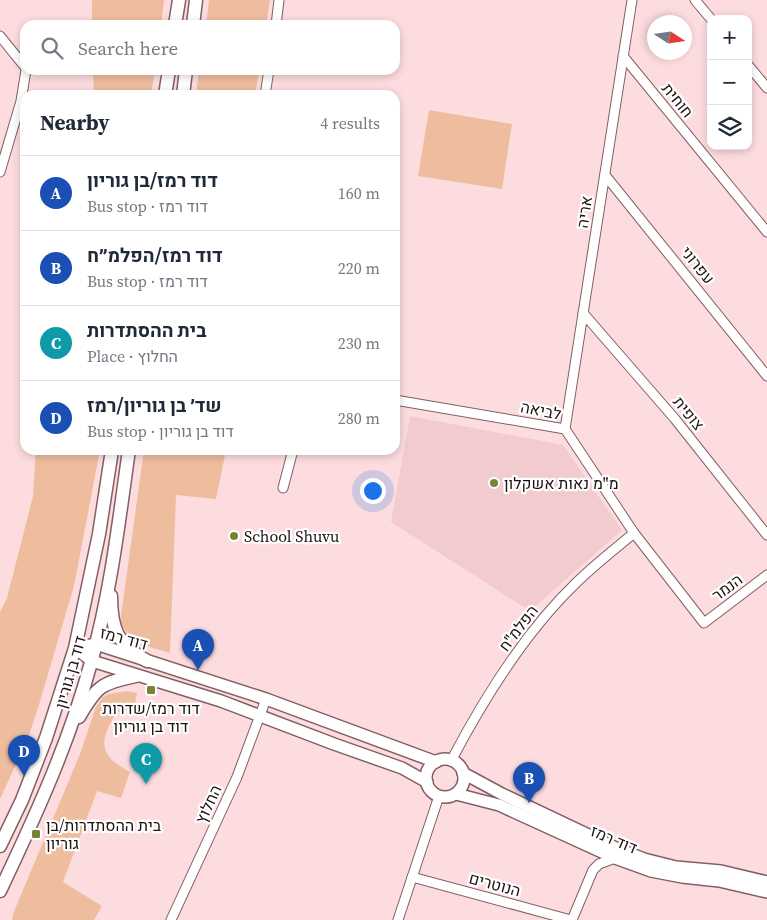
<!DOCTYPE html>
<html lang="en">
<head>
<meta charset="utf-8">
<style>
  :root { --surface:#fff; --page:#f2f2f3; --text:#1f2937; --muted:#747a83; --line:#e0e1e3; --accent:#7c3aed }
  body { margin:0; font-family:"Source Serif 4",Heebo,serif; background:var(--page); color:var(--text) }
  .controls { position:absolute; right:15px; top:15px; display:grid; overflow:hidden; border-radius:10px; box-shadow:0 2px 8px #0003 }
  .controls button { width:45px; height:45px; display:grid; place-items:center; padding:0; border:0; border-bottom:1px solid var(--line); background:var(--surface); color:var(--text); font:25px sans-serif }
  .compass { position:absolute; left:647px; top:15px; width:45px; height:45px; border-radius:50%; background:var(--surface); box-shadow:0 2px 8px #0003; rotate:102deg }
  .you { position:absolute; left:372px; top:490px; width:18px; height:18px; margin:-12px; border:4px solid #fff; border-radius:50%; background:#1a73e8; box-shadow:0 0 0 8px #1a73e833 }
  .badge { display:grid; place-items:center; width:32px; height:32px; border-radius:50%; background:var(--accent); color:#fff; font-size:16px; font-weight:700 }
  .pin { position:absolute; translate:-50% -41px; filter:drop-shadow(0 1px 2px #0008) }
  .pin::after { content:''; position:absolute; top:26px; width:18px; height:15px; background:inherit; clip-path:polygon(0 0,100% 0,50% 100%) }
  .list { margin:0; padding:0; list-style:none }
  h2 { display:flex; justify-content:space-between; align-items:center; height:65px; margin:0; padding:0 20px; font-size:21px }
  h2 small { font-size:16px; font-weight:400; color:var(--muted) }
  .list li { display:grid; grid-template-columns:32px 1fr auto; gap:15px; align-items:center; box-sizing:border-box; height:75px; padding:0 20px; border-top:1px solid var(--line) }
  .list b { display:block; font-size:19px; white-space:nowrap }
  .list p { margin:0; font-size:16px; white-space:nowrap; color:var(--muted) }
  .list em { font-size:16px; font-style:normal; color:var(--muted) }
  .icon { flex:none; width:28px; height:28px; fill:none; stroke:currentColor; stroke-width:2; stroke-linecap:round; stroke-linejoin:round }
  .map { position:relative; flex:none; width:767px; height:920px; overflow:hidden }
  .search { position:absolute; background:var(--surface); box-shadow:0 2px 8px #0003; left:20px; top:20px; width:380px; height:55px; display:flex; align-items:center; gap:12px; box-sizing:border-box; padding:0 18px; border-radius:15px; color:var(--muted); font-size:19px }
  .panel { position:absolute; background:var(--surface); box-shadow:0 2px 8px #0003; left:20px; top:90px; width:380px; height:365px; border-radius:15px }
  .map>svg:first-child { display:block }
  .built { fill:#f2cbcf }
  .green { fill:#eebd9e }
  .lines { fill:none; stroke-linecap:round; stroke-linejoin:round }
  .minor-casing { stroke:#825f63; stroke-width:11 }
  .tertiary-casing { stroke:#825f63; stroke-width:14 }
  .secondary-casing { stroke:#825f63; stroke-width:15 }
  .minor { stroke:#fff; stroke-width:9 }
  .tertiary { stroke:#fff; stroke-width:11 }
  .secondary { stroke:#fff; stroke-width:12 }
  .poi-dot { fill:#778533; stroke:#fff; stroke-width:2 }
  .labels { text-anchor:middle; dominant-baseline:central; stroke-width:4.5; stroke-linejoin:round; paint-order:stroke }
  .street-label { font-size:16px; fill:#1f1213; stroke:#fff }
  .poi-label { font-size:16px; fill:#1f1213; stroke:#fff; text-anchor:start }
</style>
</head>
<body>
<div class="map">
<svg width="767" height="920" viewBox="0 0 767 920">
  <rect width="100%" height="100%" fill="#fddcdf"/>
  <!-- built -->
  <polygon class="built" points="410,416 563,445 622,530 530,611 391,522"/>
  <!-- green -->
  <g class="green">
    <polygon points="92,0 164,0 161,25 92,25"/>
    <polygon points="209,0 270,0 266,25 206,25"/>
    <polygon points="93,70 155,70 151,95 94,95"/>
    <polygon points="199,70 259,70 255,95 196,95"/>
    <polygon points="429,110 512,124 502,189 418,176"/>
    <polygon points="36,450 100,450 74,586 38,708 28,738 0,799 0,612 7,598 33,496"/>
    <path d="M144 450H226L216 499 176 495 170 653C147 646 134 645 120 623Z"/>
    <path d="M127 691 137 693 134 709C129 710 122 710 118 713 114 715 111 722 109 726 97 750 109 761 130 772L121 798 97 791 63 882 102 906 94 920H12L13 914 80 754 96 707 103 697 109 694Z"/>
  </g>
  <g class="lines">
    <!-- minor casing -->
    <g class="minor-casing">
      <g id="minor">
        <polyline points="695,0 711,19"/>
        <polyline points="276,25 279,0"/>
        <polyline points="0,36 25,67"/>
        <polyline points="623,56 767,232"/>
        <polyline points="748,65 767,88"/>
        <polyline points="265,95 269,70"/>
        <polyline points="0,172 21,101 26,70"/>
        <polyline points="605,175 767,376"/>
        <polyline points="583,313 675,419 767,535"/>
        <polyline points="395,400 565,429 634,533 704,623 767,575"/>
        <polyline points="565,429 632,0"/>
        <polyline points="283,488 293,450"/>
        <path d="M451 761C483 700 527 630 576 583 594 565 615 549 634 533"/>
        <polyline points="412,877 571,920"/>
        <polyline points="171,920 237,777 266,699"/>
        <polyline points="398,920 439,796"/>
        <polyline points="572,920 593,870 599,864 615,858"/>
      </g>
    </g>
    <!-- tertiary casing -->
    <g class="tertiary-casing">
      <g id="tertiary">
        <polyline points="75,648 96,644 266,699 436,762"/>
        <polyline points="75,648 92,661 221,701 334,744 402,768 427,782"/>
        <circle cx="445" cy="778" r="19"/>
        <polyline points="463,773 502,794 618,849 644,859 676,867 721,871 767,882"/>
        <polyline points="456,794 499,805 615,858 651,871 682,877 719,881 767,892"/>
      </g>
    </g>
    <!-- secondary casing -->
    <g class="secondary-casing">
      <g id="secondary">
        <polyline points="175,25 179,0"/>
        <polyline points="193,25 196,0"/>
        <polyline points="165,95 169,70"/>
        <polyline points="183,95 186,70"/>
        <path d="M111 596C111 629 117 644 147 661"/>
        <path d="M79 717C97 686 101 683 136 676"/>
        <polyline points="0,846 22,800 46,738 75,648 99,534 112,450"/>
        <path d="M0 891C36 815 70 741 92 659 111 591 119 520 129 450"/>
      </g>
    </g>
    <!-- minor -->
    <use href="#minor" class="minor"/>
    <!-- tertiary -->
    <use href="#tertiary" class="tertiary"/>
    <!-- secondary -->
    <use href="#secondary" class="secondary"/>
  </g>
  <!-- markers -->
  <g class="poi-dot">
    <circle cx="494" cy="483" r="5"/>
    <circle cx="234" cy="536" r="5"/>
    <rect x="146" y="685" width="10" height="10" rx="2.5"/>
    <rect x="31" y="829" width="10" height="10" rx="2.5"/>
  </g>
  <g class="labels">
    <!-- street labels -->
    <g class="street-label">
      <text transform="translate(678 100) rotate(51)">חוחית</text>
      <text transform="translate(584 212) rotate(-81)">אריה</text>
      <text transform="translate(698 265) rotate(51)">עפרוני</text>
      <text transform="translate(541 410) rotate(11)">לביאה</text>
      <text transform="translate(689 413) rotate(51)">צופית</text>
      <text transform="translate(727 587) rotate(-37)">הנמר</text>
      <text transform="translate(518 628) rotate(-53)">הפלמ"ח</text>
      <text transform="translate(124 638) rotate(15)">דוד רמז</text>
      <text transform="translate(70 672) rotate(-74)">דוד בן גוריון</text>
      <text transform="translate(208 804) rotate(-65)">החלוץ</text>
      <text transform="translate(614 839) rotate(23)">דוד רמז</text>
      <text transform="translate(495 884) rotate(15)">הנוטרים</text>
    </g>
    <!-- poi labels -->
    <g class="poi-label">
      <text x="504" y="483">מ"מ נאות אשקלון</text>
      <text x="244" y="536">School Shuvu</text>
      <text x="151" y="708" text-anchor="middle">דוד רמז/שדרות<tspan x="151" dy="18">דוד בן גוריון</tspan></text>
      <text x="46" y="825">בית ההסתדרות/בן<tspan x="46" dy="18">גוריון</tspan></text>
    </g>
  </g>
</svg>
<div class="controls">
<button>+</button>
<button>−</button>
<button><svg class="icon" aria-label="layers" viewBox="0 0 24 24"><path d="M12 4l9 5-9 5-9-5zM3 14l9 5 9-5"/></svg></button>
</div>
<svg class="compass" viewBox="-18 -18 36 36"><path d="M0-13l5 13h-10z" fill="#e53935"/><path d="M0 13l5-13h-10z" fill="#747a83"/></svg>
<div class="you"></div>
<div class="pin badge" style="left:198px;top:670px;background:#1a4fb4">A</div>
<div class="pin badge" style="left:529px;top:803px;background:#1a4fb4">B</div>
<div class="pin badge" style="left:146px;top:784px;background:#0f9aa8">C</div>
<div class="pin badge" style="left:24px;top:776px;background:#1a4fb4">D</div>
<div class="search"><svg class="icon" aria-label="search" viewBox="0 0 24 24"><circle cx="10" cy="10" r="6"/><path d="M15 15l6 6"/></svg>Search here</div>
<section class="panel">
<h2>Nearby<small>4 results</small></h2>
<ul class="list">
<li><span class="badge" style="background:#1a4fb4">A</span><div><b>דוד רמז/בן גוריון</b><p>Bus stop · דוד רמז</p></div><em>160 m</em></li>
<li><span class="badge" style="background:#1a4fb4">B</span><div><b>דוד רמז/הפלמ״ח</b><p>Bus stop · דוד רמז</p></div><em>220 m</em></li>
<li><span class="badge" style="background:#0f9aa8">C</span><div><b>בית ההסתדרות</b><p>Place · החלוץ</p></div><em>230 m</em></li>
<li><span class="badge" style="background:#1a4fb4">D</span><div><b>שד׳ בן גוריון/רמז</b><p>Bus stop · דוד בן גוריון</p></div><em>280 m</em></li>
</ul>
</section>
</div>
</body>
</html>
